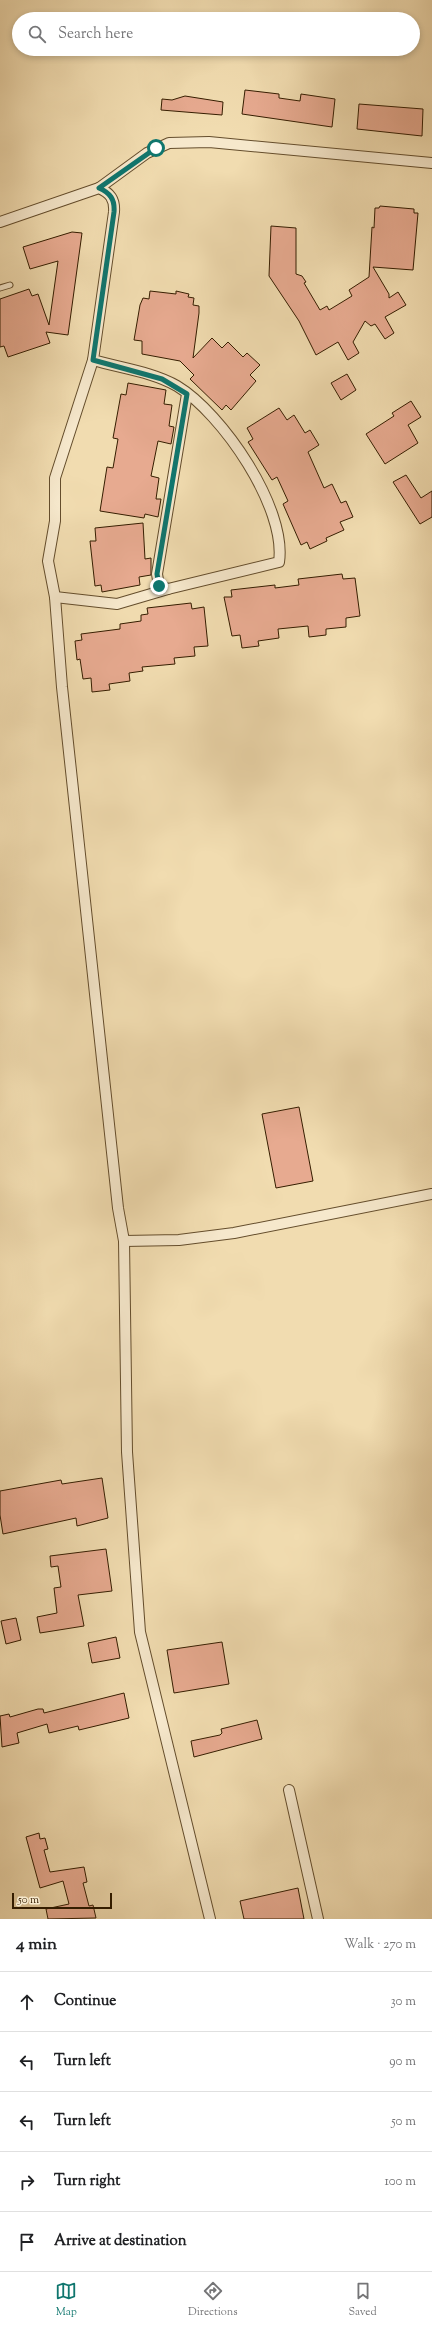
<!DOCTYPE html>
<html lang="en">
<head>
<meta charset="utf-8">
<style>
  :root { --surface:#fff; --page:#f2f2f2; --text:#202124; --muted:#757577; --line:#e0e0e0; --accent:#0f766e }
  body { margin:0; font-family:"Sorts Mill Goudy",serif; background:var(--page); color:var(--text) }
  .scale { position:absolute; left:12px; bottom:10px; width:100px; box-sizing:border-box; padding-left:4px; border:2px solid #351d00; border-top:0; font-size:11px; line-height:14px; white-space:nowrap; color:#351d00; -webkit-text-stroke:3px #f6e8cc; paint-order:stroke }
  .stop { position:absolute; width:12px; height:12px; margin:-9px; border:3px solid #0f766e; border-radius:50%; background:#fff }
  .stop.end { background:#0f766e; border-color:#fff; box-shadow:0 1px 4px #0008 }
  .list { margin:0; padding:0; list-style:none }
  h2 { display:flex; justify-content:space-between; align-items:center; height:52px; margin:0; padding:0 16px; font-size:17px }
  h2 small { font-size:13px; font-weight:400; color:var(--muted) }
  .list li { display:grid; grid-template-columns:26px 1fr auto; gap:12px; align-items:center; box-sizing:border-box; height:60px; padding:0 16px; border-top:1px solid var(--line) }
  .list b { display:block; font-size:15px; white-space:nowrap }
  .list em { font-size:13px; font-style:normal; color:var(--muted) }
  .icon { flex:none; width:22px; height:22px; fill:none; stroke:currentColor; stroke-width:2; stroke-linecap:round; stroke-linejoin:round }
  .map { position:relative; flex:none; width:432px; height:1919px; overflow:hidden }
  .search { position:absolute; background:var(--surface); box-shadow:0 2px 6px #0003; left:12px; right:12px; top:12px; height:44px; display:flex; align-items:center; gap:10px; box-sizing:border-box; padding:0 14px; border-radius:22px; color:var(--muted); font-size:15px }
  .sheet { height:352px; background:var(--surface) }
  nav { display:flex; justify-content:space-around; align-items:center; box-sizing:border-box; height:56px; border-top:1px solid var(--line); background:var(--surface); font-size:11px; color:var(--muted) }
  nav a { display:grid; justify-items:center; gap:2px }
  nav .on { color:var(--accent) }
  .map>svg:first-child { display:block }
  .building { fill:#e7aa90; stroke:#351d00 }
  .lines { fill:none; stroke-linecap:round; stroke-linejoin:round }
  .service-casing { stroke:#644d2c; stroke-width:7 }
  .minor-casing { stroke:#644d2c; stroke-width:12 }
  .service { stroke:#f6e8cc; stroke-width:5 }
  .minor { stroke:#f6e8cc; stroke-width:10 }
  .route { stroke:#0f766e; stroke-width:5 }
</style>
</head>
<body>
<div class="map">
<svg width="432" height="1919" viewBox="0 0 432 1919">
  <rect width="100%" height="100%" fill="#f1dcb0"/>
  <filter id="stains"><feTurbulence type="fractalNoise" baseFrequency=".005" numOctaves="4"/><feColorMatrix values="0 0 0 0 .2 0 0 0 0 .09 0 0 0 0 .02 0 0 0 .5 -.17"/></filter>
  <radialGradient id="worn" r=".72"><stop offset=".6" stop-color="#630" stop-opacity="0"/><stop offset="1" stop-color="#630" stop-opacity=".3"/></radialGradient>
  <!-- building -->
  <g class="building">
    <polygon points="245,90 279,94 279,98 300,101 301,94 335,99 332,127 242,114"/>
    <polygon points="185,96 223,102 222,115 161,110 162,99 172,100"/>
    <polygon points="359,104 423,109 422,136 357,129"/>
    <polygon points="380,206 414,209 414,213 418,213 413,270 373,267 389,294 389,298 398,292 406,305 385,317 394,333 385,339 375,324 371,326 365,321 353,342 359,353 348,360 338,342 316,355 299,321 269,276 271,226 296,228 296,274 302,276 306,282 304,283 320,310 327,306 329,310 352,296 349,290 369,277 372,227 374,228 375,208 379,208"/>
    <polygon points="72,232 82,233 68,335 46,332 50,343 8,357 4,346 0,347 0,299 29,289 32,296 38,294 49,325 58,261 30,269 23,247"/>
    <polygon points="150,291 176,294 176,291 189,294 188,297 194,298 193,305 199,306 199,313 193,358 212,338 222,348 228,342 243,357 247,353 260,365 250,375 256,381 231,410 226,405 222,410 190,379 194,375 180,361 142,354 142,341 134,340 140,305 143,298 149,299"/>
    <polygon points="347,374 356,390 341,400 331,383"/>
    <polygon points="128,383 166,390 164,404 172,405 169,426 174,427 171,444 158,441 151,476 159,478 156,499 161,499 158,517 145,514 144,518 100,511 107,467 113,468 118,439 113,438 121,394 126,395"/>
    <polygon points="411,401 421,417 408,425 418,443 385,464 366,434 394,416 392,413"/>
    <polygon points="279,408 287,420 294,415 305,433 310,430 319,445 308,452 324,488 332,484 341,503 346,501 353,517 340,522 344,530 326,538 327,541 310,549 307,542 301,545 283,504 288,501 277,477 272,480 248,442 253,439 247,428"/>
    <polygon points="406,475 421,498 432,491 432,517 420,524 393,482"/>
    <polygon points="143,523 145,559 151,558 151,575 139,577 140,585 102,592 101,585 95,586 90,541 96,541 95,528"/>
    <polygon points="342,574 343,579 355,578 360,616 346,618 346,627 326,629 326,635 309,637 308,626 278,629 279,638 258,641 259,646 242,648 240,635 232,636 224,597 232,597 231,590 275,585 275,588 299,585 298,579"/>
    <polygon points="191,603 192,609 204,607 208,646 194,647 195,656 174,658 175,664 142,667 143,671 129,673 130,681 109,684 110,690 92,692 91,678 83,679 80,659 77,660 75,641 82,640 81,634 120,629 120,624 141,621 141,615 148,614 147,608"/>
    <polygon points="299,1107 313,1181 276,1188 262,1114"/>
    <polygon points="102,1478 108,1518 77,1526 76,1518 3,1534 0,1515 0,1491 61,1480 62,1484"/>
    <polygon points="106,1549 112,1591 78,1595 84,1626 40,1633 37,1617 57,1613 54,1588 61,1587 58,1566 51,1567 50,1556"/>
    <polygon points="16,1618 21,1640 6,1644 1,1621"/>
    <polygon points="116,1637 120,1658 92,1663 88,1643"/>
    <polygon points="222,1642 229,1684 174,1693 167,1650"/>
    <polygon points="124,1693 129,1718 79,1730 78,1726 49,1733 47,1724 17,1733 19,1743 2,1747 0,1716 9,1714 10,1717 38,1709 43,1709 44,1713"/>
    <polygon points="257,1720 262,1739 194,1757 191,1741 220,1735 222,1733 221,1729"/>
    <polygon points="39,1833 40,1839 45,1838 48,1849 44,1850 50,1872 84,1867 87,1882 83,1883 89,1906 93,1905 96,1918 48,1919 46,1909 69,1904 63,1881 40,1888 26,1837"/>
    <polygon points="298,1888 304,1919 244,1919 240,1901"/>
  </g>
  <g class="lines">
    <!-- service casing -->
    <g class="service-casing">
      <polyline id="service" points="0,288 10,285"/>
    </g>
    <!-- minor casing -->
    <g class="minor-casing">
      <g id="minor">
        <polyline points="99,188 147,153 169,143 209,142 432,163"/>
        <path d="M0 222 99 188C110 193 115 199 114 212L93 360C120 368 153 372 177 386 222 413 287 508 279 562L168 589 159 586 157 574 187 394"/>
        <polyline points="93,360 55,478 55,521 48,561 55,597 62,687 118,1208 124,1241 179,1240 234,1233 432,1194"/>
        <polyline points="55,597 117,604 168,589"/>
        <polyline points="124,1241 127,1452 140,1632 210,1919"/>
        <polyline points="289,1790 318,1919"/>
      </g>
    </g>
    <!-- service -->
    <use href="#service" class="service"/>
    <!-- minor -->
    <use href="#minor" class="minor"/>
  </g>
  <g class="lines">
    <!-- route -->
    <path class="route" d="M156 148 99 188C110 193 115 199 114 212L93 360 162 379 187 394 157 574 159 586"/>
  </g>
  <rect width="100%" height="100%" filter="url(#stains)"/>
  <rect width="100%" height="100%" fill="url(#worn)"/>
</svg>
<div class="scale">50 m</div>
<div class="stop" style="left:156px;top:148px"></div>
<div class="stop end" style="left:159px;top:586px"></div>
<div class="search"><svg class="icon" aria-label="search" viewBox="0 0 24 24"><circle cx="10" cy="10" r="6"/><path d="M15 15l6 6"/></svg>Search here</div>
</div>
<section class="sheet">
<h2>4 min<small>Walk · 270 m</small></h2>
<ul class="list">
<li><svg class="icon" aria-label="ahead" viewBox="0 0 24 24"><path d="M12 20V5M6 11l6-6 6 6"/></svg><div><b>Continue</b></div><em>30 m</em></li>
<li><svg class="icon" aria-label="left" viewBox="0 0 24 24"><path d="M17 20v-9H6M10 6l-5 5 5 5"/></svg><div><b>Turn left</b></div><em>90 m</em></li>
<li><svg class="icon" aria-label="left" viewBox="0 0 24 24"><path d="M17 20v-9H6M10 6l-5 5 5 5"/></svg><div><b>Turn left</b></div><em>50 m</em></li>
<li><svg class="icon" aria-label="right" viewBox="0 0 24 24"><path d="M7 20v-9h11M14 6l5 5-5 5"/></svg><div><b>Turn right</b></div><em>100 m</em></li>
<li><svg class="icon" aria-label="arrive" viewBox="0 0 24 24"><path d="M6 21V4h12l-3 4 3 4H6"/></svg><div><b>Arrive at destination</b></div></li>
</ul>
</section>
<nav>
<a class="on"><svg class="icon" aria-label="map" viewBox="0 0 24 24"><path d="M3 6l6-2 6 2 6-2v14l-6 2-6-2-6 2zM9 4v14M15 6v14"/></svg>Map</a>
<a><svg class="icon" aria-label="directions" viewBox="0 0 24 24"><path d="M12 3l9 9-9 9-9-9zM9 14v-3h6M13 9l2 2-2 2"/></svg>Directions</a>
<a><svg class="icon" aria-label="saved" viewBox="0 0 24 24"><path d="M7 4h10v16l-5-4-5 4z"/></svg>Saved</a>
</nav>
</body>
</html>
